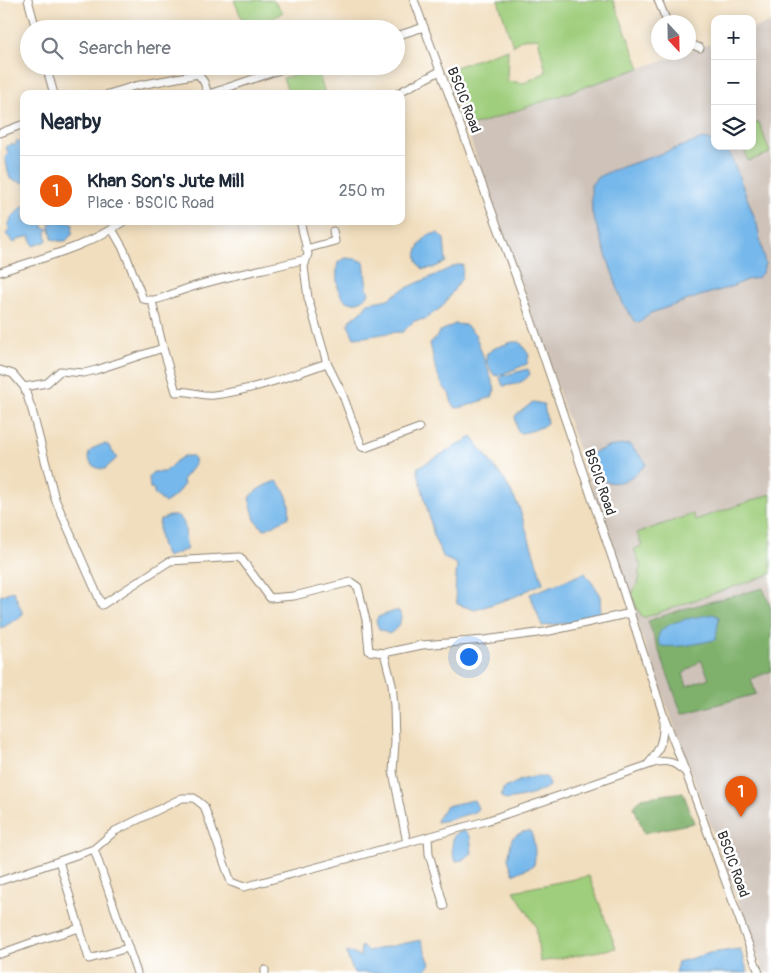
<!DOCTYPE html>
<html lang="en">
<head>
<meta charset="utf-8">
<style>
  :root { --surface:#fff; --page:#f2f2f3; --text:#1f2937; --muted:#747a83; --line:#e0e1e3; --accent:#ea580c }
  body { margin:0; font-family:Pangolin,sans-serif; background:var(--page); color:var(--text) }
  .controls { position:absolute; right:15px; top:15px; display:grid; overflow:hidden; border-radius:10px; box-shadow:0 2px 12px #0003 }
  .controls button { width:45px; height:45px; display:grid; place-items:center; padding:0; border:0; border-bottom:1px solid var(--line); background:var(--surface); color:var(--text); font:25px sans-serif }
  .compass { position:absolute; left:651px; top:15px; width:45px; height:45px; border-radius:50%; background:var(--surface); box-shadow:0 2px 12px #0003; rotate:158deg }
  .you { position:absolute; left:468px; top:656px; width:18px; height:18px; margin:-12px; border:4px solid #fff; border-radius:50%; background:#1a73e8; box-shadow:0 0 0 8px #1a73e833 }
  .badge { display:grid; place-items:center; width:32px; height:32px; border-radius:50%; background:var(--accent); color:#fff; font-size:16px; font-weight:700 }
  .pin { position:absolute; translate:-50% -41px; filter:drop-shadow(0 1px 2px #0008) }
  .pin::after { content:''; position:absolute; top:26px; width:18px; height:15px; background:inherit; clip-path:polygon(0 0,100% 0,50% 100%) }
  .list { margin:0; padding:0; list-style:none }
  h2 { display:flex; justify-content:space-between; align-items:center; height:65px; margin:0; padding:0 20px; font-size:21px }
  h2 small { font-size:16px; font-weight:400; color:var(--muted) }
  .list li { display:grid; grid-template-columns:32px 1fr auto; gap:15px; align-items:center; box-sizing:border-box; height:70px; padding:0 20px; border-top:1px solid var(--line) }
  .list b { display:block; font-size:19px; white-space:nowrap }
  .list p { margin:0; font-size:16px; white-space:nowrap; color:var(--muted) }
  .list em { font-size:16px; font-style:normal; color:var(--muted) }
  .icon { flex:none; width:28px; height:28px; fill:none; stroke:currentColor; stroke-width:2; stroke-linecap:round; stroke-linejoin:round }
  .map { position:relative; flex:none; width:771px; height:973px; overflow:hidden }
  .search { position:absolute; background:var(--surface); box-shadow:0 2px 12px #0003; left:20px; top:20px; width:385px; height:55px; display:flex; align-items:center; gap:12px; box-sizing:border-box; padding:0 18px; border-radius:28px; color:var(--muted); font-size:19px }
  .panel { position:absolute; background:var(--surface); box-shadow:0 2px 12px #0003; left:20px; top:90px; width:385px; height:135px; border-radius:10px }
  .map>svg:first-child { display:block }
  .industrial { fill:#cec2b9 }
  .green { fill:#9fce7c; stroke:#657c54 }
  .forest { fill:#7fb16c; stroke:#556e4c; fill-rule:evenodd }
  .water { fill:#76b8eb; stroke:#50728b }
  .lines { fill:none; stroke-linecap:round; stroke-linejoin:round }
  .street-casing { stroke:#8e8474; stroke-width:9 }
  .street { stroke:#fff; stroke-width:7 }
  .labels { text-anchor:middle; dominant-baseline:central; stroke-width:5; stroke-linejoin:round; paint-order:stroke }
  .street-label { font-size:14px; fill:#2b2b2b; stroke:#fff }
</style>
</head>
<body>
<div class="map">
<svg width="771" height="973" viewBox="0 0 771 973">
  <rect width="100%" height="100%" fill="#fff"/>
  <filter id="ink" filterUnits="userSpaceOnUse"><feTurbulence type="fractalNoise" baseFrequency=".02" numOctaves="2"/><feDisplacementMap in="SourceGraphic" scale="10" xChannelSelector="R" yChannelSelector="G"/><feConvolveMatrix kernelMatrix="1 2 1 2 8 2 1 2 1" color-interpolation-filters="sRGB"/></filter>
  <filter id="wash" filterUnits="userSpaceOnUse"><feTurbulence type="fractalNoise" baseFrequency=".0096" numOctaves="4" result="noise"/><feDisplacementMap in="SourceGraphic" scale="20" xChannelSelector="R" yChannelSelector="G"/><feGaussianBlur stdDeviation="1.12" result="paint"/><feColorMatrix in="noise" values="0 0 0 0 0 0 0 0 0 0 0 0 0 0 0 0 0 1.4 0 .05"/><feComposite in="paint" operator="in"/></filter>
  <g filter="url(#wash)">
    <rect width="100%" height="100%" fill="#f1debe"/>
    <!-- industrial -->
    <polygon class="industrial" points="771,22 771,973 764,973 639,629 552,372 466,128 684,53 688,52 689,51 715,42 715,146 752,146 752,29"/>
    <!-- green -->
    <g class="green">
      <polygon points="234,0 273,0 283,12 257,29 246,29"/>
      <polygon points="498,0 613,0 640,68 466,128 446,70 508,49 507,81 524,83 546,72 538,38 522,39 513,46"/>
      <polygon points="318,70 325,94 289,94 283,78 307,71"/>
      <polygon points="759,122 770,153 748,161 743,146 752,146 752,124"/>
      <polygon points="771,494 771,574 643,618 637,609 632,594 640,578 638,571 641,568 634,549 642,546 637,533 693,514 695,520"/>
      <polygon points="589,876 616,948 540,962 536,926 514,891"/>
    </g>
    <!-- forest -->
    <g class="forest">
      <path d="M763 588 771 608V671L751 679 756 694 682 714 648 621 683 609ZM701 660 709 678 687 686 683 674Z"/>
      <polygon points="683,792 694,823 644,833 634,807 641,798"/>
    </g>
    <!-- water -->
    <g class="water">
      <polygon points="703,139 715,141 715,146 724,146 731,156 757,224 765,264 762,273 757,278 746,280 731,287 700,296 651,313 639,323 635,322 623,304 592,213 591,185 598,177 611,171"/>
      <polygon points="17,140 24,145 24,183 10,179 5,158 8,154 6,146 13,144 15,146"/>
      <polygon points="24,205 24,221 43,221 43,228 49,229 46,232 47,241 33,246 30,236 19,239 14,243 6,234 10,229 8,226 12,217"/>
      <polygon points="53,221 62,221 67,223 69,221 73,224 72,234 66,241 59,241 52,239 49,223 52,223"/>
      <path d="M438 233 444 239 446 262 433 268 423 269C410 258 419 244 428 235Z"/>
      <path d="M346 258 356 259 364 262C366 273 365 283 369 293 366 298 362 301 357 302 336 307 335 276 338 262Z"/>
      <path d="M457 265H463L462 278 442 307 425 319 414 321 403 332C386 332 371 337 354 338L348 325 350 320 359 314 368 303 388 299 400 291Z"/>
      <polygon points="455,324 465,325 475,334 495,389 492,397 464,407 456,408 452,403 449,393 444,388 436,371 430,343 436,338 439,332"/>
      <polygon points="512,342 520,342 529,355 527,364 498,376 494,375 487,363 486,354 495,348"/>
      <path d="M528 369 530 374C524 383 514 385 503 386L500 378 502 376Z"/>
      <path d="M533 402 544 404 547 423C542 428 527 433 520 433L517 430 515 416Z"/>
      <polygon points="472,437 505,481 519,507 543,583 514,597 475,610 457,604 455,591 457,564 444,558 435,540 417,468"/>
      <path d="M104 444 108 445 117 458 105 469C96 469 91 466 88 457 90 448 96 447 104 444Z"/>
      <path d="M629 444 645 461 646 465C629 479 622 487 600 480L588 455 608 447Z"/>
      <polygon points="184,456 193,456 195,464 183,479 184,484 175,496 165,503 154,494 154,489 150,488 149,477 153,472 165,472 176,461"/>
      <path d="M277 481C287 491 291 504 289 517L266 529 262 528 255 520 249 498C255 490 268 483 277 481Z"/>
      <path d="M169 516H178C190 525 182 537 188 549L167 557C161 547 157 532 160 520Z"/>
      <polygon points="585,573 600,594 601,615 576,622 542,626 530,594"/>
      <polygon points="12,591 14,592 22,612 22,616 0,629 0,596"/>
      <path d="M395 611H399C404 621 398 628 389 634L379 629 376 621 378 617Z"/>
      <path d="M713 614 719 617 716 639 714 640C696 644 679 648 661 646 646 622 698 617 713 614Z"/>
      <path d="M533 777H546L548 779 549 786C537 795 521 798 506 800L501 797 503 789 521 780Z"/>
      <polygon points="474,800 478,808 475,812 448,820 437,822 437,819 446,806"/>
      <path d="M462 831H465L470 836 472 853 462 860 456 861C451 853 451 843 455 834Z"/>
      <path d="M530 831C535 840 536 855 534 865L515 874 513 873 508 859 512 838 522 832Z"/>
      <polygon points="421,940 430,964 424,973 354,973 346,953 350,952 360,957 361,946 368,951"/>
      <polygon points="740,949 748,973 675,973 678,962 710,953"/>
    </g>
  </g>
  <g filter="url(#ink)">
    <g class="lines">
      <!-- street casing -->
      <g class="street-casing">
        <g id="street">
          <polyline points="28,0 36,29"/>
          <polyline points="414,0 522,293 617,572 663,714 686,773 759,973"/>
          <polyline points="658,0 667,22"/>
          <polyline points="396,36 424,27"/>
          <polyline points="688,43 700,48"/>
          <polyline points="46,66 54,94"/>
          <polyline points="108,94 135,86 198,74 204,82 208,94"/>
          <polyline points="209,94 291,66"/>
          <polyline points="396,94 440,71"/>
          <polyline points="0,133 24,124"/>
          <polyline points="300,221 308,254 304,267 308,298 327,363 342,393 362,447 365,448 419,428"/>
          <path d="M112 229 124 250 143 299C157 303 167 295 180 291 221 276 264 270 306 259"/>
          <polyline points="306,249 335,241 333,231"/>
          <path d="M0 272C44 257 85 248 124 221"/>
          <path d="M163 348 176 392C190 389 200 397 214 395 253 390 290 376 327 363"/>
          <polyline points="0,370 13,374 24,387 32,410 55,499 102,605 170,561 240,557 270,598 294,596 351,582 358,587 366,620 369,651 384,653 422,645 484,640 545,632 631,613"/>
          <polyline points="24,387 47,383 60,371 84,373 96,370 163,348 152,301"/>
          <polyline points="384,653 392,684 394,706 395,742 393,772 407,843"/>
          <path d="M648 764C660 751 664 738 663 720"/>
          <polyline points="428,837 429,854 444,906"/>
          <polyline points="94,849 137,973"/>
          <polyline points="59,861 89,959 128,948"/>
          <path d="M0 881 94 849 115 831 182 798H194L204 806 231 882 244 887 486 821 657 762C669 760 675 763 684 771"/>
          <polyline points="0,954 39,940 80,928"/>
          <polyline points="265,970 265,973"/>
        </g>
      </g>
      <!-- street -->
      <use href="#street" class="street"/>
    </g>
  </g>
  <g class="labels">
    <!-- street labels -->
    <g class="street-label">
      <text transform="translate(464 100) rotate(69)">BSCIC Road</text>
      <text transform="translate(600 482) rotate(71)">BSCIC Road</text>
      <text transform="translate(733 864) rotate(70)">BSCIC Road</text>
    </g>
  </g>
</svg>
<div class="controls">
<button>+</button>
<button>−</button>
<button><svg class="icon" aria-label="layers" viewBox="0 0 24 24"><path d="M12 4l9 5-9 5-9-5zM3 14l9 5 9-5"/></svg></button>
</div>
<svg class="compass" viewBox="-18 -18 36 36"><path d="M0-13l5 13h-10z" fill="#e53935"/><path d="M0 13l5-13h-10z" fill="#747a83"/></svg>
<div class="you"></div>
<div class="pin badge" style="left:741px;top:817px">1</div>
<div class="search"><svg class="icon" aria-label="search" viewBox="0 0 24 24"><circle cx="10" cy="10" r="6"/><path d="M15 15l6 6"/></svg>Search here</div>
<section class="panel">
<h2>Nearby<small></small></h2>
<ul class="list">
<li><span class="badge">1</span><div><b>Khan Son's Jute Mill</b><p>Place · BSCIC Road</p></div><em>250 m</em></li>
</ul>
</section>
</div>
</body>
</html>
